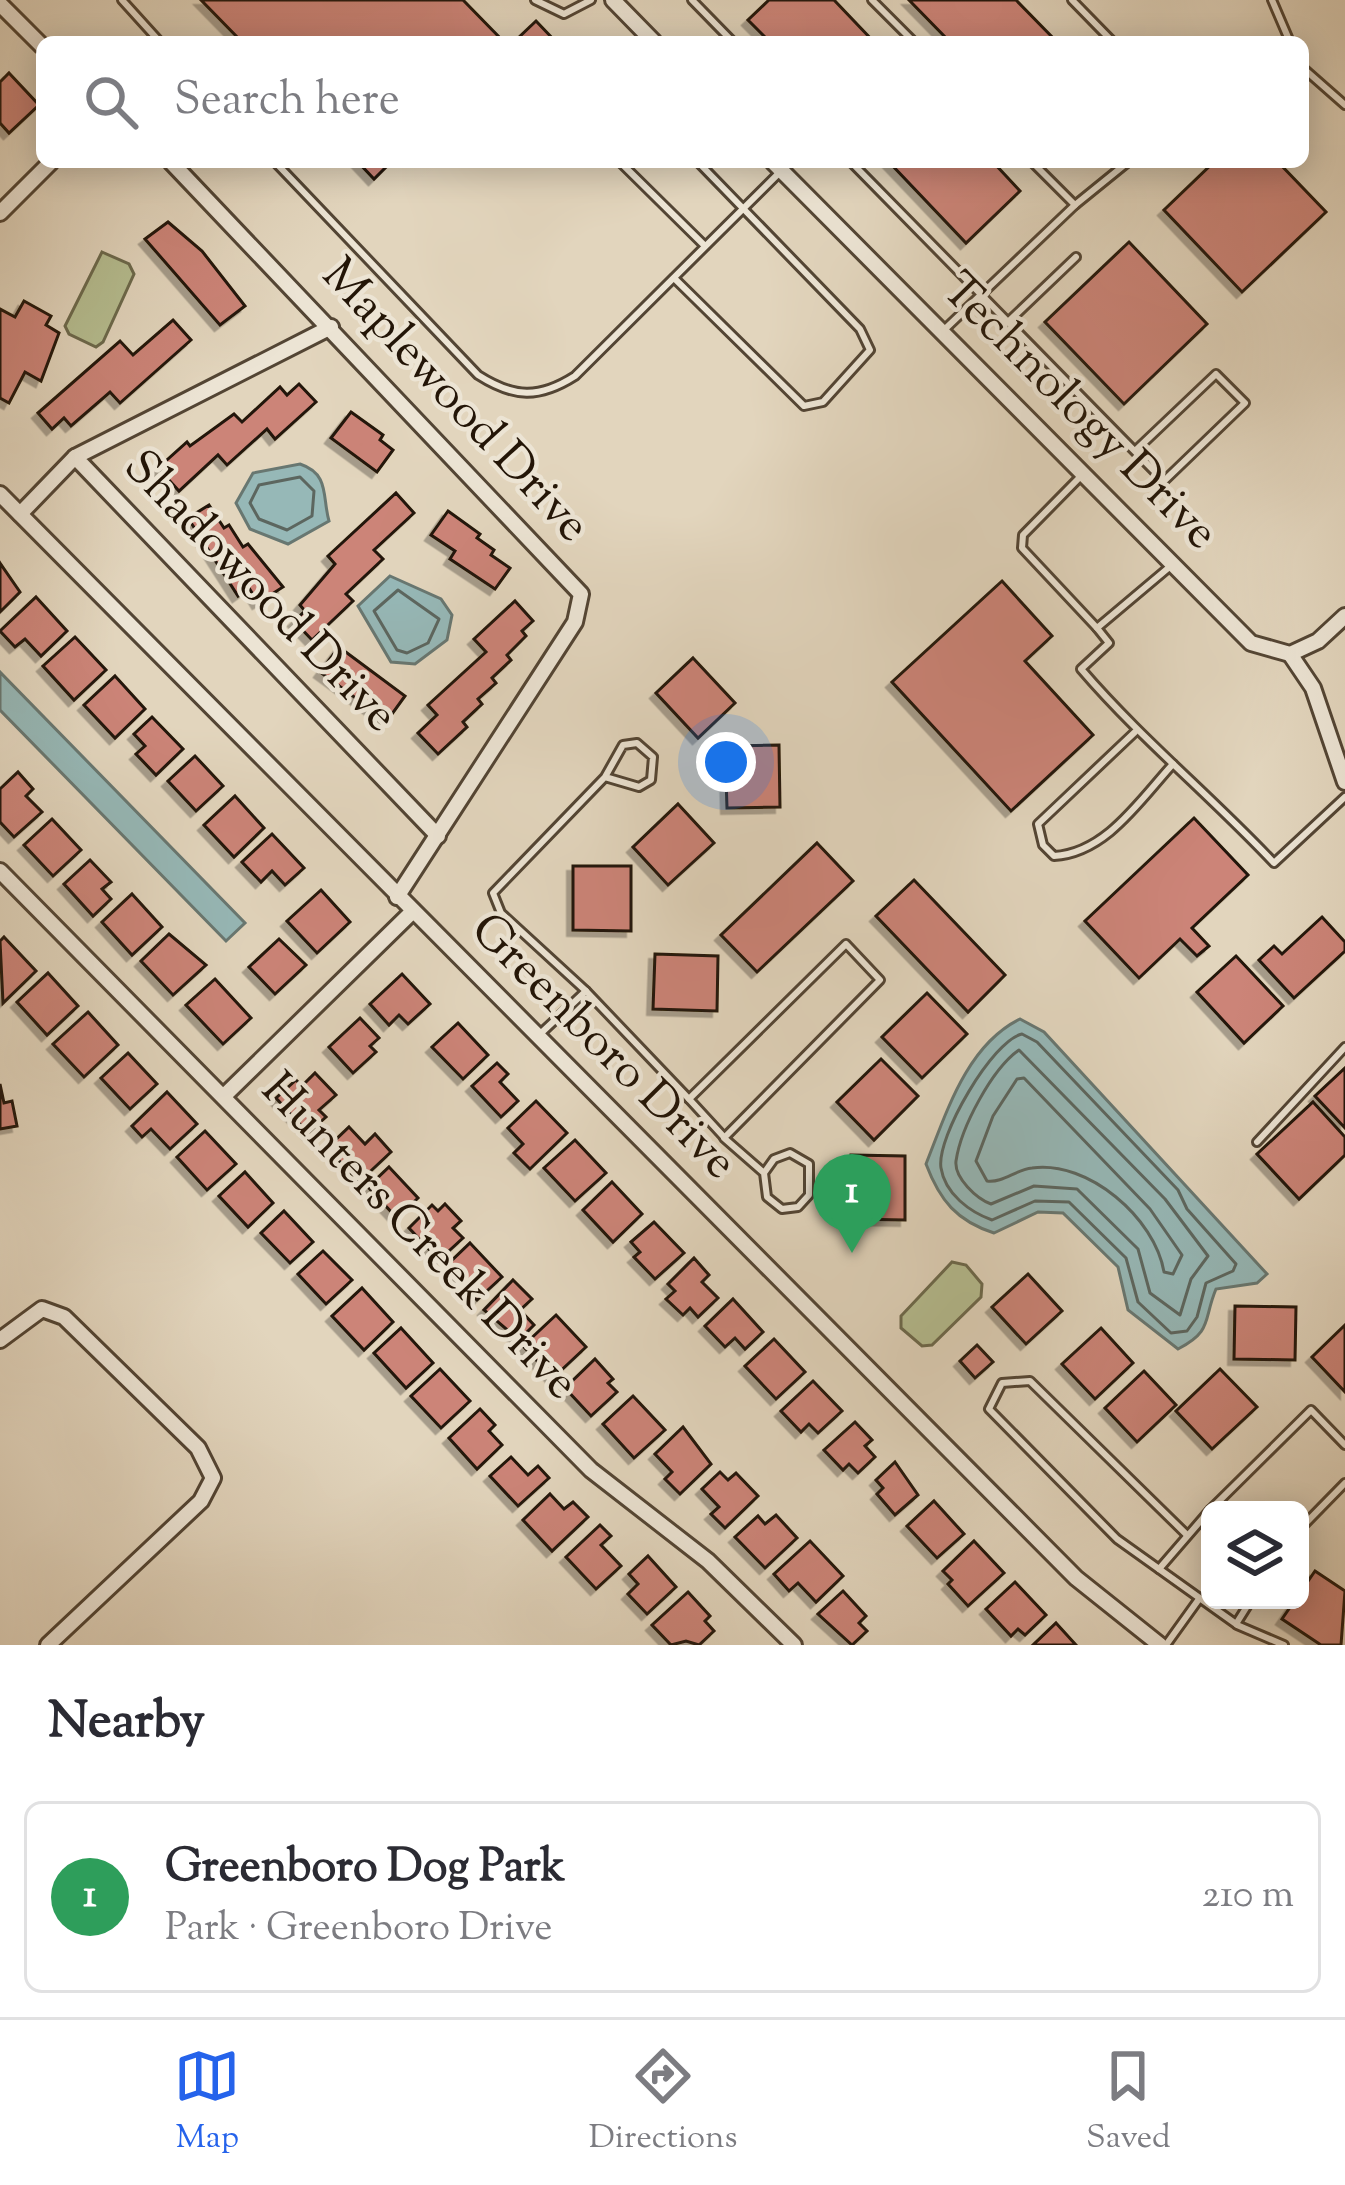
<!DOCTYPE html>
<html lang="en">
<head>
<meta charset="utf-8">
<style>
  :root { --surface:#fff; --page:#f7f7f7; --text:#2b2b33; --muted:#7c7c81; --line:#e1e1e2; --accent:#2563eb }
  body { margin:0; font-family:"Sorts Mill Goudy",serif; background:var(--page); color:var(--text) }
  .controls { position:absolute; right:36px; bottom:36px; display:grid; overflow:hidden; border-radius:18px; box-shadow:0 6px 30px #0003 }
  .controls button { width:108px; height:108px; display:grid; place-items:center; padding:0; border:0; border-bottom:3px solid var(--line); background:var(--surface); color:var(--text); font:60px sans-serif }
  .you { position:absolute; left:726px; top:762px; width:42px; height:42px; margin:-30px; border:9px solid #fff; border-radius:50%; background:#1a73e8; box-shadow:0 0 0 18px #1a73e833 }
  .badge { display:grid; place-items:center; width:78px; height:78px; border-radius:50%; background:var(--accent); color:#fff; font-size:39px; font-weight:700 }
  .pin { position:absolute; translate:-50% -99px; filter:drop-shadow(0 3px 6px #0008) }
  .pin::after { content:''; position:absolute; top:63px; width:42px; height:36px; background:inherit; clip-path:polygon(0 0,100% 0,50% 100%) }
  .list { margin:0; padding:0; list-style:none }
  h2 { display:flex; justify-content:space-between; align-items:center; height:156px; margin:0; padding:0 48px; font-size:51px }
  h2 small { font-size:39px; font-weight:400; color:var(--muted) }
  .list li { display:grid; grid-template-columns:78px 1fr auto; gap:36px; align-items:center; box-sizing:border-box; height:192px; margin:0 24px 24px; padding:0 24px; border:3px solid var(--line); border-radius:18px }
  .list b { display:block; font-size:45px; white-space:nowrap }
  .list p { margin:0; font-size:39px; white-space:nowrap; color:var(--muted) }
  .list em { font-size:39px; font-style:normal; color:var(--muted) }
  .icon { flex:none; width:66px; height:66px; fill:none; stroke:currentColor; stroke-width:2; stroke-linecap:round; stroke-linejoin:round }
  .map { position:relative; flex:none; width:1345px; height:1645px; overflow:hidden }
  .search { position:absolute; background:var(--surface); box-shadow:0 6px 30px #0003; left:36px; right:36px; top:36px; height:132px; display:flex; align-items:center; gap:30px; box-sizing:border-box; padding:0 42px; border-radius:18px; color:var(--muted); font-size:45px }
  .sheet { height:372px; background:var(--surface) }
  nav { display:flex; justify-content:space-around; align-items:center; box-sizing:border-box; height:168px; border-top:3px solid var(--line); background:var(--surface); font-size:33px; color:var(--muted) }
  nav a { display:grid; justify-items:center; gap:6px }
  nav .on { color:var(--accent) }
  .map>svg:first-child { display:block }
  .green { fill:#b5bd90; stroke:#6c694c; stroke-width:3 }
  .water { fill:#96b8b7; stroke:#687771; stroke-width:3 }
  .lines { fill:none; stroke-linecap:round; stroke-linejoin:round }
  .shore { stroke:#5c665f; stroke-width:3 }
  .building { fill:#cc8478; stroke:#231507; stroke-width:3; filter:url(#shadow) }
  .lane-casing { stroke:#534534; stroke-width:12 }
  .street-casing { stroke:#534534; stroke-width:20 }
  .lane { stroke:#ece4d4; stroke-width:6 }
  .street { stroke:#ece4d4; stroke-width:14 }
  .labels { text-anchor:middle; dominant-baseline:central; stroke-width:9; stroke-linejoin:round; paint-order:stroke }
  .street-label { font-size:48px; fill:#231507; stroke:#ece4d4 }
</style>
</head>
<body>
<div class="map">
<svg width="1345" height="1645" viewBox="0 0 1345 1645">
  <defs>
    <filter id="shadow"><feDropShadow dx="-5.5" dy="5.5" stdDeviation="0" flood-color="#0004"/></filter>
  </defs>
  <rect width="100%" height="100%" fill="#e2d5bd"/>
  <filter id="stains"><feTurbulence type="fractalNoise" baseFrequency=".00167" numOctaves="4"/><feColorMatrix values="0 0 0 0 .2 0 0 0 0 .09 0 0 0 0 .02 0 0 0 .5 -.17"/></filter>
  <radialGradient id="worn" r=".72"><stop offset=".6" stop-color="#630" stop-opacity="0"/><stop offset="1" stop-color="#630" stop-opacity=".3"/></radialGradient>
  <!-- green -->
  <g class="green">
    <polygon points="102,252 129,264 134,274 103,342 96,347 69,334 65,326"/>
    <polygon points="952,1262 966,1265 982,1284 981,1297 932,1345 922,1346 901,1328 901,1316"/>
  </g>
  <!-- water -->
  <g class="water">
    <path d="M300 464C330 474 322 497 329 521L288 544 250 529 236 503 253 473Z"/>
    <polygon points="390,576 441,599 452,615 447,640 415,664 391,662 358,606"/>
    <polygon points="0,672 245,923 226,941 0,710"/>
    <path d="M1020 1019 1044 1032 1267 1274 1257 1283 1216 1289C1203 1320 1213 1331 1178 1349L1128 1310 1118 1267 1063 1213 1038 1212 994 1233C957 1221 940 1201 926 1164 947 1111 967 1045 1020 1019Z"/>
  </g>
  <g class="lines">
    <!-- shore -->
    <g class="shore">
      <polygon points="300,477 314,491 312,516 287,530 259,519 250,503 259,485"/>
      <polygon points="398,590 439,619 428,643 407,653 397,650 374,611"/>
      <path d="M1022 1034 1037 1042 1178 1190 1187 1209 1236 1264 1233 1271 1206 1283 1197 1317 1187 1331 1171 1333 1138 1302 1126 1258 1069 1202 1035 1201 992 1220C970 1212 945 1194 941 1168 936 1137 993 1040 1022 1034Z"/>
      <path d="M1019 1050 1165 1199 1208 1256 1191 1279 1180 1315 1150 1293 1138 1249 1077 1189 1034 1186 991 1204C977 1199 954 1178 956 1161 961 1127 992 1069 1019 1050Z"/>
      <path d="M1024 1078 1150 1209 1182 1255 1173 1274 1164 1272C1155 1218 1088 1160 1032 1168 1015 1170 1003 1183 987 1181L976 1161 993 1116 1017 1079Z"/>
    </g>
  </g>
  <!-- building -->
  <g class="building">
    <polygon points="201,0 463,0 504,42 242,42"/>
    <polygon points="769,0 834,0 874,42 770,42 748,20"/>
    <polygon points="909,0 1016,0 1057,42 950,42"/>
    <polygon points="536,21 556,42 514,42"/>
    <polygon points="9,73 39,105 9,133 0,123 0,82"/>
    <polygon points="358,162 391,162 374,179"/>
    <polygon points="889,162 993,162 1020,191 966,243"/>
    <polygon points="1214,162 1278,162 1326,212 1242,292 1164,210"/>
    <polygon points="168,222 202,251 245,306 220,325 145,239"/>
    <polygon points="1129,242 1207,324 1124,404 1045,322"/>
    <polygon points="24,301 51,316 46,325 59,333 41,381 25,372 9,403 0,398 0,309 15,317"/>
    <polygon points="173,320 191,340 120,403 110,392 71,426 64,418 52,429 38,413 120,341 133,355"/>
    <polygon points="299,384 316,402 275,439 267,429 227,465 218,455 179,491 158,468 187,442 190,446 234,414 242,422 280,387 287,395"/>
    <polygon points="351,412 383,435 380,440 393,450 377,472 331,438"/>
    <polygon points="396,493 414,513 374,550 383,559 346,594 353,601 312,640 294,621 305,611 300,605 335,564 328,556"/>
    <polygon points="209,505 224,528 229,525 243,547 248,544 283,587 258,603 249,588 238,596 188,518"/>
    <polygon points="448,511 480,534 477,538 494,550 491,555 510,568 495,589 450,559 455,551 431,535"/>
    <polygon points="0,563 20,592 0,612"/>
    <polygon points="1002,581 1052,636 1025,661 1093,735 1011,811 892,682"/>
    <polygon points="36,597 67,631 41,656 25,639 15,647 0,631"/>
    <polygon points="515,601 533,621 522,631 526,636 507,655 511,660 492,678 496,683 478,699 482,704 463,722 467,727 438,754 418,733 437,715 428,705 486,652 474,639"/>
    <polygon points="75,637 106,670 74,700 43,666"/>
    <polygon points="339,647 405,696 387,721 320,672"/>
    <polygon points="693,658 735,703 698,738 656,693"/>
    <polygon points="115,676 145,709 115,738 84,705"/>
    <polygon points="152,717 183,749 156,775 136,754 145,746 134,734"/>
    <polygon points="779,745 780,807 727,808 725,746"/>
    <polygon points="195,756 223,786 196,811 168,781"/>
    <polygon points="18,772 33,789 26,796 42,812 14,837 0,822 0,789"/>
    <polygon points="235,796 264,828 234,857 204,825"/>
    <polygon points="678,804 714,843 668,885 633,847"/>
    <polygon points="1194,818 1248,875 1192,928 1209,946 1197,956 1180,939 1139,978 1085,921"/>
    <polygon points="52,819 81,850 53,876 24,845"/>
    <polygon points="272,834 304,868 285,885 272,871 261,882 242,862"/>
    <polygon points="817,843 853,881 757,972 721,935"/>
    <polygon points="90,860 111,882 102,889 111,899 93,916 64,884"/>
    <polygon points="573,866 631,866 631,931 573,930"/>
    <polygon points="914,880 1005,975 968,1012 876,916"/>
    <polygon points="321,890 350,922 317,953 287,921"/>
    <polygon points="132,894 162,927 132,955 102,922"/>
    <polygon points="1322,917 1345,942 1345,951 1294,998 1259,960 1274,946 1282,954"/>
    <polygon points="169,934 206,965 173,995 141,961"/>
    <polygon points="4,937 36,971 3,1003 0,941"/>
    <polygon points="279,939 306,965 275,994 249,967"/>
    <polygon points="655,954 718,956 717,1011 653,1009"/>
    <polygon points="1236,956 1283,1006 1244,1043 1197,992"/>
    <polygon points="48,973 78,1006 47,1035 17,1002"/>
    <polygon points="402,974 430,1004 408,1024 399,1015 389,1025 370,1004"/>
    <polygon points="215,979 251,1018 223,1044 186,1005"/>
    <polygon points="927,993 967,1034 922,1078 882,1037"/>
    <polygon points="88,1012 118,1045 84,1077 53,1044"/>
    <polygon points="360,1018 379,1038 370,1046 376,1052 353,1073 329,1047"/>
    <polygon points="458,1023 488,1055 463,1079 432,1047"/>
    <polygon points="128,1053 157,1084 130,1109 101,1078"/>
    <polygon points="881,1059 918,1096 874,1140 837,1102"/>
    <polygon points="497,1063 508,1074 500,1082 518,1101 501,1117 472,1086"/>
    <polygon points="1345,1068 1345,1128 1315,1096"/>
    <polygon points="315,1073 336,1095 319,1110 326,1117 308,1133 276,1098 296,1080 302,1086"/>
    <polygon points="0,1084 4,1103 12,1101 17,1126 0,1129"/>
    <polygon points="167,1092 197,1124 170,1149 151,1129 142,1137 132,1126"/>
    <polygon points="536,1101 567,1133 530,1169 514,1153 523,1144 508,1128"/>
    <polygon points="1313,1102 1345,1137 1345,1155 1299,1199 1257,1154"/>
    <polygon points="349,1127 365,1144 375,1134 391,1152 359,1182 327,1148"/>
    <polygon points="205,1131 236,1164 207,1190 177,1157"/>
    <polygon points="575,1140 606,1173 575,1201 544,1168"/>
    <polygon points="851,1155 905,1156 905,1220 851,1219"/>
    <polygon points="389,1167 418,1198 397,1218 368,1187"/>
    <polygon points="245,1172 273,1203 248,1227 219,1196"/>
    <polygon points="612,1182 642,1214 613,1242 583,1210"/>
    <polygon points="445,1204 461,1221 453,1228 463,1238 439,1260 409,1228 432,1205 438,1211"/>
    <polygon points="284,1211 313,1242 290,1263 261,1233"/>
    <polygon points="654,1222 684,1253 655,1279 634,1257 640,1252 631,1242"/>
    <polygon points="470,1243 502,1277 477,1300 445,1267"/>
    <polygon points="323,1251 352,1280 326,1304 298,1274"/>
    <polygon points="694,1258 709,1275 702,1282 718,1298 698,1317 690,1308 683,1315 666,1299 675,1291 668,1284"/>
    <polygon points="1028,1274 1062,1311 1026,1344 992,1307"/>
    <polygon points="513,1280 532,1299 520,1310 534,1325 519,1340 484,1310"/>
    <polygon points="362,1288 393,1322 364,1350 332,1316"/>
    <polygon points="733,1299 763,1332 745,1349 735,1338 725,1347 705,1326"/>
    <polygon points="1235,1306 1296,1307 1295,1360 1234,1359"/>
    <polygon points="556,1315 586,1347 553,1378 523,1346"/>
    <polygon points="1345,1325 1345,1392 1312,1357"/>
    <polygon points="401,1328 433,1363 406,1388 374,1353"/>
    <polygon points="1101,1328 1133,1363 1095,1399 1062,1364"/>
    <polygon points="774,1339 805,1372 776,1399 745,1366"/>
    <polygon points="977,1345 993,1362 975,1378 960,1361"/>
    <polygon points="595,1359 613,1379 608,1383 617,1392 591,1416 565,1388"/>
    <polygon points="440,1369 470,1401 441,1428 411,1396"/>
    <polygon points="1220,1369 1257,1407 1212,1449 1176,1411"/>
    <polygon points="1144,1371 1176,1405 1137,1442 1105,1408"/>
    <polygon points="813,1381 842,1411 818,1433 809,1424 801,1432 781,1411"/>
    <polygon points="633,1396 665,1430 634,1458 603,1424"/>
    <polygon points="480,1409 495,1425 489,1431 502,1445 477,1469 449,1438"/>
    <polygon points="855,1422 872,1440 865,1446 875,1457 858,1473 849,1464 843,1470 824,1450"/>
    <polygon points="683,1427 711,1464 680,1494 665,1479 672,1472 655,1454"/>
    <polygon points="511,1457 528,1475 538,1466 549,1478 518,1506 490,1476"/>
    <polygon points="895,1462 918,1495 895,1515 877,1494 883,1488 876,1480"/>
    <polygon points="720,1472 728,1480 736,1473 758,1496 725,1528 711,1514 719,1507 702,1489"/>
    <polygon points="550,1494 564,1509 573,1502 588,1517 552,1551 523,1520"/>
    <polygon points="934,1501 964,1534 937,1558 907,1526"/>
    <polygon points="776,1515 797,1538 765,1568 735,1537 758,1516 765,1524"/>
    <polygon points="600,1525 611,1536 601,1545 621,1566 596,1589 566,1557"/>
    <polygon points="810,1541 843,1576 816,1602 798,1583 789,1591 774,1574"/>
    <polygon points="974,1541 1004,1573 968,1606 948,1584 952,1580 943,1571"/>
    <polygon points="648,1556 676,1587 647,1614 628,1594 638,1584 629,1574"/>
    <polygon points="1315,1571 1345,1591 1341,1645 1321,1645 1282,1619"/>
    <polygon points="1015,1582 1046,1615 1025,1635 1018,1629 1011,1636 986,1609"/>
    <polygon points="843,1591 866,1616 859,1623 867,1631 852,1645 818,1614"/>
    <polygon points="688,1592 710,1616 705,1621 714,1631 699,1645 686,1641 671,1645 652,1625"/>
    <polygon points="1056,1623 1076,1645 1033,1645"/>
  </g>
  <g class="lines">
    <!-- lane casing -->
    <g class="lane-casing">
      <g id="lane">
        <polyline points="122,0 160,42"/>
        <polyline points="535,0 564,14 591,0"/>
        <polyline points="692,0 733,42"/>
        <polyline points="872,0 914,42"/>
        <polyline points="1072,0 1113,42"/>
        <polyline points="1272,0 1290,42"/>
        <polyline points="1303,68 1345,105"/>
        <path d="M275 162 478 375C514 398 539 399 575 376L779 173"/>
        <polyline points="620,162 705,246"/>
        <polyline points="851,162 1164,481 1245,403 1216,374 1135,451"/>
        <polyline points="1075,205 1128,162"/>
        <polyline points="674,278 804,406 823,402 870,350 860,329 698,162"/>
        <polyline points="1008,322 1076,257"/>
        <polyline points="944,330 1075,205 1032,162"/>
        <polyline points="1081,476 1023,535 1022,548 1097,628 1173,564"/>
        <path d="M1097 628 1109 643 1081 669C1141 739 1211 796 1274 863L1345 797"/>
        <path d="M1135 732 1038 824 1043 845 1054 856C1106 853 1140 800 1173 764"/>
        <polyline points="586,991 501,913 493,893 605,777 623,745 637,743 653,757 651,780 639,787 605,777"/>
        <polyline points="539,1035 586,991 689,1099 846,944 880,980 724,1138 764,1173 767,1197 782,1209 798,1207 809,1195 809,1164 790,1153 774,1159 764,1173"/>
        <polyline points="689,1099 723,1136"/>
        <polyline points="1257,1142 1345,1047"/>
        <polyline points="1210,1510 1159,1569 1236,1624 1251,1600"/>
        <polyline points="1210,1510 1311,1410 1345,1445"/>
        <polyline points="1300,1529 1345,1483"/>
        <polyline points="1159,1569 1117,1539 989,1409 1002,1383 1030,1381 1186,1534"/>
        <polyline points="1237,1625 1284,1645"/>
        <polyline points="1166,1645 1199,1599"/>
      </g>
    </g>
    <!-- street casing -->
    <g class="street-casing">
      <g id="street">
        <polyline points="613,0 654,42"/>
        <polyline points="0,4 42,46"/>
        <polyline points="171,162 581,594 575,622 397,897"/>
        <polyline points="773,162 1251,643 1290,654 1318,641 1345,616"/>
        <polyline points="0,213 51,162"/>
        <polyline points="331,327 75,457 438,836"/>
        <polyline points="0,494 1076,1578 1160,1645"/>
        <polyline points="20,514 75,457"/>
        <polyline points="1290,654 1313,688 1345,782"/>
        <polyline points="0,871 591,1470 708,1561 794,1645"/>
        <polyline points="224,1096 412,912"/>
        <polyline points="0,1340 42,1309 64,1317 198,1448 213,1478 201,1501 48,1645"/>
      </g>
    </g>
    <!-- lane -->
    <use href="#lane" class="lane"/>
    <!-- street -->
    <use href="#street" class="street"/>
  </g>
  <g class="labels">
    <!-- street labels -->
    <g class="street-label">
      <text transform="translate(454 402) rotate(47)">Maplewood Drive</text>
      <text transform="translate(1078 413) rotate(45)">Technology Drive</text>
      <text transform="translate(259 593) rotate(46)">Shadowood Drive</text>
      <text transform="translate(602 1048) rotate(45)">Greenboro Drive</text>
      <text transform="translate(418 1238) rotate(46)">Hunters Creek Drive</text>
    </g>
  </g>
  <rect width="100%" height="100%" filter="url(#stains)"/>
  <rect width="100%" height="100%" fill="url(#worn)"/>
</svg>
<div class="controls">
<button><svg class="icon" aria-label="layers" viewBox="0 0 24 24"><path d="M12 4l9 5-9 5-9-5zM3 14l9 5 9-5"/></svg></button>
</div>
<div class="you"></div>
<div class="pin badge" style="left:852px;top:1253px;background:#2e9e5b">1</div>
<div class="search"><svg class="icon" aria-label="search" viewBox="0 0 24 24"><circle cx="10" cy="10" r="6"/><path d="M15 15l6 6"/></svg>Search here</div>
</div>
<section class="sheet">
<h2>Nearby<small></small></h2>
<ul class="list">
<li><span class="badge" style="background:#2e9e5b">1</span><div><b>Greenboro Dog Park</b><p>Park · Greenboro Drive</p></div><em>210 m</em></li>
</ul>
</section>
<nav>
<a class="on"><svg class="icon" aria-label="map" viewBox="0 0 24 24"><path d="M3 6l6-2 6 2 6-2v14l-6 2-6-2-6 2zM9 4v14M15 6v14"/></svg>Map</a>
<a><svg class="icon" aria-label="directions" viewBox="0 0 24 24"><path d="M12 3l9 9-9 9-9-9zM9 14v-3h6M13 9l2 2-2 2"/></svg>Directions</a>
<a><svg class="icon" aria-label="saved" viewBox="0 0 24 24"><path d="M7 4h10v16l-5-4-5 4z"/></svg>Saved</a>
</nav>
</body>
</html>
